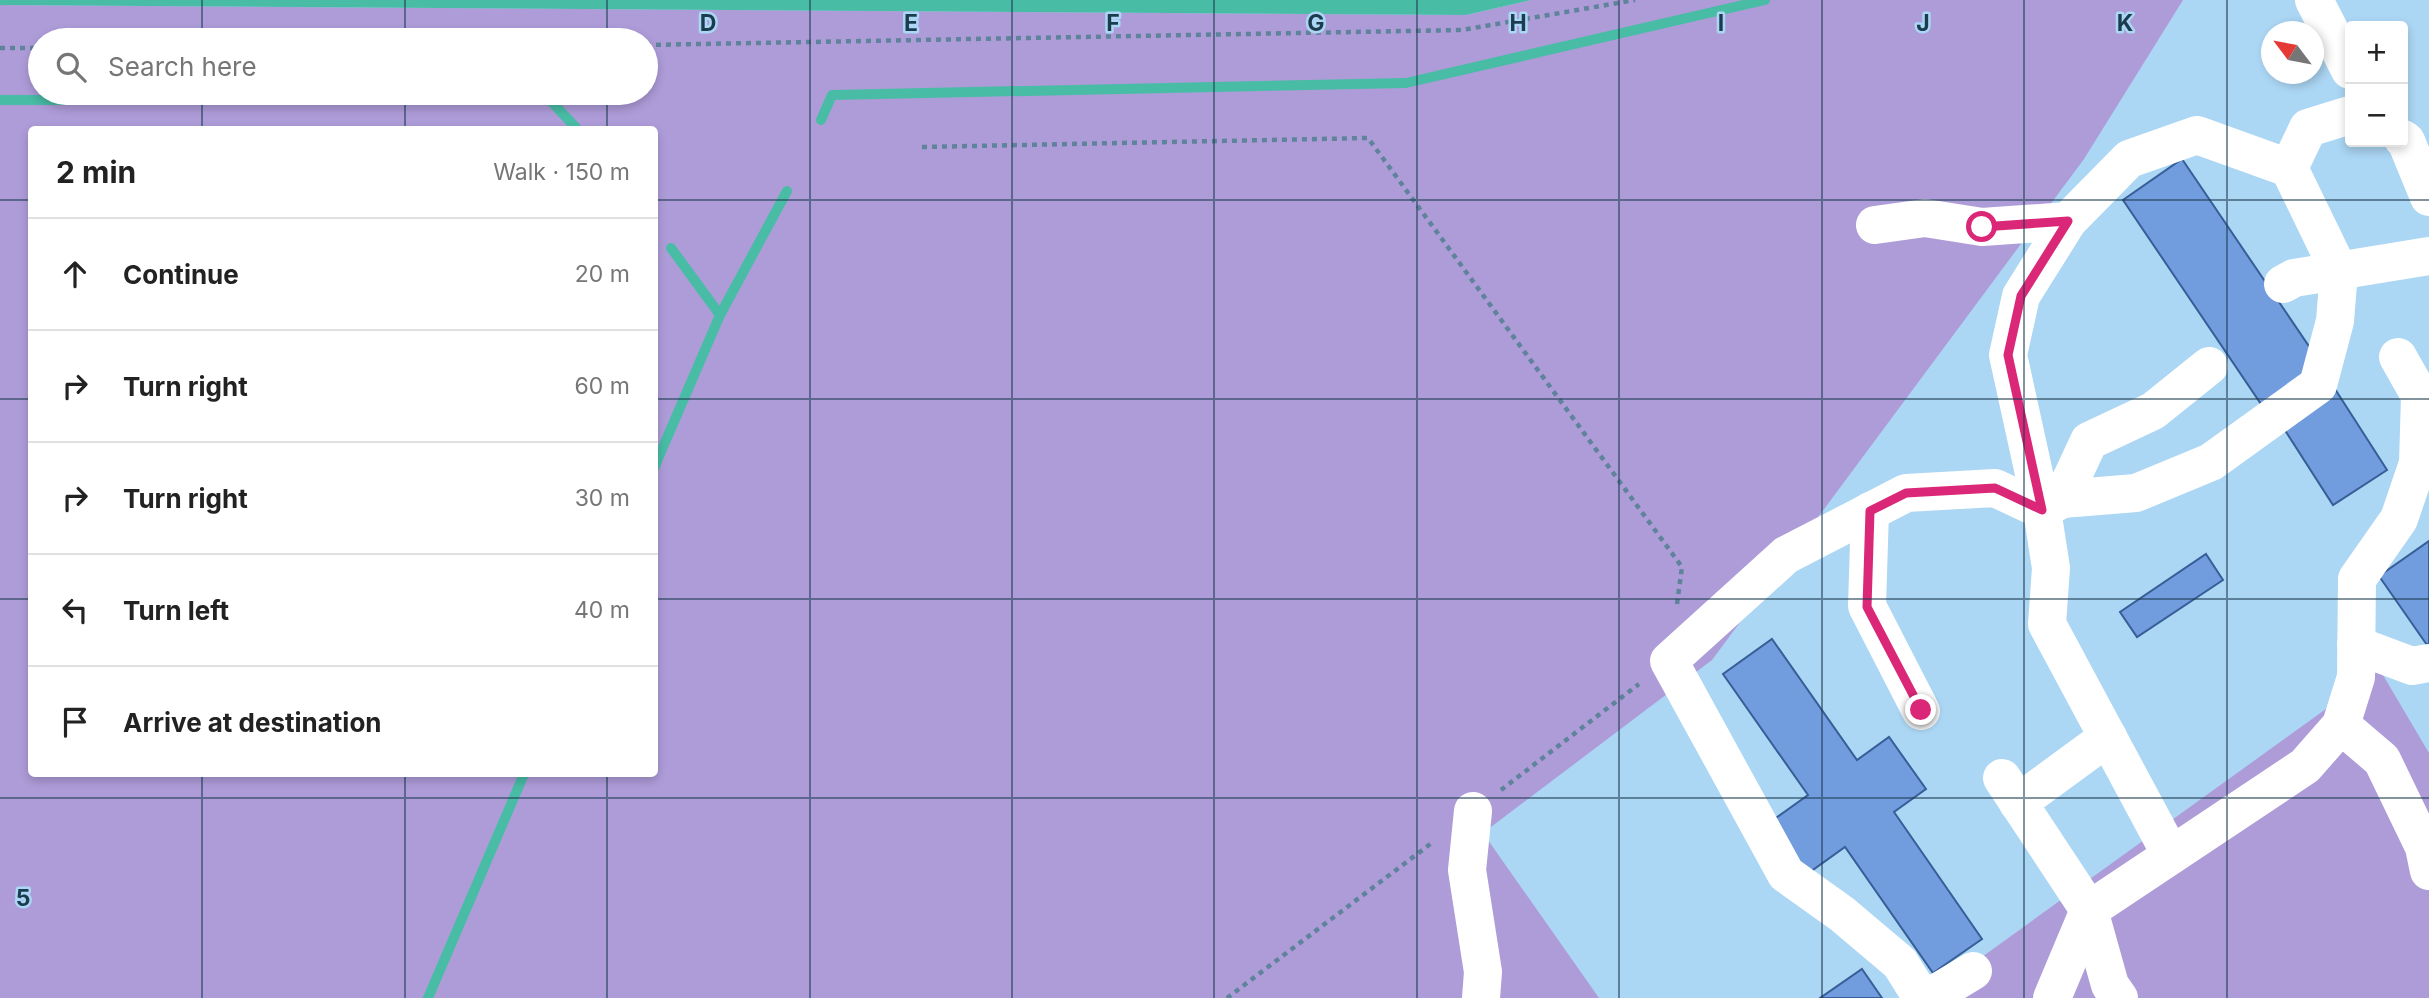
<!DOCTYPE html>
<html lang="en">
<head>
<meta charset="utf-8">
<style>
  :root { --surface:#fff; --page:#f2f2f2; --text:#222; --muted:#767676; --line:#e0e0e0 }
  body { margin:0; font-family:Inter,sans-serif; background:var(--page); color:var(--text) }
  .controls { position:absolute; right:21px; top:21px; display:grid; overflow:hidden; border-radius:7px; box-shadow:0 4px 10px #0003 }
  .controls button { width:63px; height:63px; display:grid; place-items:center; padding:0; border:0; border-bottom:2px solid var(--line); background:var(--surface); color:var(--text); font:35px sans-serif }
  .compass { position:absolute; left:2261px; top:21px; width:63px; height:63px; border-radius:50%; background:var(--surface); box-shadow:0 4px 10px #0003; rotate:302deg }
  .stop { position:absolute; width:21px; height:21px; margin:-16px; border:5px solid #db2777; border-radius:50%; background:#fff }
  .stop.end { background:#db2777; border-color:#fff; box-shadow:0 2px 7px #0008 }
  .list { margin:0; padding:0; list-style:none }
  h2 { display:flex; justify-content:space-between; align-items:center; height:91px; margin:0; padding:0 28px; font-size:30px }
  h2 small { font-size:23px; font-weight:400; color:var(--muted) }
  .list li { display:grid; grid-template-columns:46px 1fr auto; gap:21px; align-items:center; box-sizing:border-box; height:112px; padding:0 28px; border-top:2px solid var(--line) }
  .list b { display:block; font-size:26px; white-space:nowrap }
  .list em { font-size:23px; font-style:normal; color:var(--muted) }
  .icon { flex:none; width:38px; height:38px; fill:none; stroke:currentColor; stroke-width:2; stroke-linecap:round; stroke-linejoin:round }
  .map { position:relative; flex:none; width:2429px; height:998px; overflow:hidden }
  .search { position:absolute; background:var(--surface); box-shadow:0 4px 10px #0003; left:28px; top:28px; width:630px; height:77px; display:flex; align-items:center; gap:18px; box-sizing:border-box; padding:0 24px; border-radius:38px; color:var(--muted); font-size:26px }
  .panel { position:absolute; background:var(--surface); box-shadow:0 4px 10px #0003; left:28px; top:126px; width:630px; height:651px; border-radius:7px }
  .map>svg:first-child { display:block }
  .green { fill:#ae9cd9; fill-rule:evenodd }
  .water { fill:#49bca6 }
  .lines { fill:none; stroke-linecap:round; stroke-linejoin:round }
  .stream { stroke:#49bca6; stroke-width:10 }
  .building { fill:#719ddf; stroke:#385e97; stroke-width:2 }
  .path { stroke:#5e839b; stroke-width:4.5; stroke-dasharray:5 5; stroke-linecap:butt }
  .minor { stroke:#fff; stroke-width:38 }
  .route { stroke:#db2777; stroke-width:9 }
  .grid { fill:none; stroke:#1b3b4e; stroke-width:2; stroke-opacity:0.55 }
  .grid-label { font-size:23px; text-anchor:middle; font-weight:bold; fill:#1b3b4e; stroke:#abd6f4; stroke-width:5; stroke-linejoin:round; paint-order:stroke }
</style>
</head>
<body>
<div class="map">
<svg width="2429" height="998" viewBox="0 0 2429 998">
  <rect width="100%" height="100%" fill="#abd6f4"/>
  <!-- green -->
  <g class="green">
    <path d="M1531 0H2183L2084 159 1712 660 1483 833 1599 998H0V5L1466 15ZM40 40H646V93H40ZM32 130H654V774H32Z"/>
    <polygon points="2380,670 2429,753 2429,998 1925,998"/>
  </g>
  <!-- water -->
  <polygon class="water" points="0,0 1531,0 1466,15 0,5"/>
  <g class="lines">
    <!-- stream -->
    <g class="stream">
      <polyline points="0,100 550,100 578,130"/>
      <polyline points="821,120 832,95 1406,83 1765,0"/>
      <polyline points="671,248 720,315"/>
      <polyline points="654,468 720,315 787,191"/>
      <polyline points="428,998 524,774"/>
    </g>
  </g>
  <!-- building -->
  <g class="building">
    <polygon points="2182,159 2321,364 2261,404 2123,200"/>
    <polygon points="2335,389 2387,470 2333,505 2281,424"/>
    <polygon points="2429,541 2429,643 2427,645 2379,576"/>
    <polygon points="2206,554 2223,580 2137,637 2120,612"/>
    <polygon points="1772,639 1857,760 1889,737 1926,789 1894,812 1982,939 1933,973 1845,847 1803,877 1766,825 1808,795 1723,674"/>
    <polygon points="1862,969 1882,998 1820,998"/>
  </g>
  <g class="lines">
    <!-- path -->
    <g class="path">
      <polyline points="646,45 1462,30 1635,0"/>
      <polyline points="0,48 40,48"/>
      <polyline points="922,147 1368,138 1682,567 1677,604"/>
      <polyline points="1501,790 1639,684"/>
      <polyline points="1227,998 1433,842"/>
    </g>
    <!-- minor -->
    <g class="minor">
      <polyline points="2314,0 2350,70"/>
      <polyline points="2403,139 2406,141 2429,197"/>
      <polyline points="1875,225 1925,218 1982,227 2068,221"/>
      <polyline points="2283,284 2294,278 2429,256"/>
      <polyline points="2209,366 2153,411 2089,441 2062,499 2042,510 2008,355 2021,296 2068,221 2129,159 2197,135 2289,168"/>
      <polyline points="2062,499 2136,493 2211,462 2318,385 2335,321 2339,271 2289,168 2308,128 2350,115"/>
      <polyline points="1870,511 1867,606 1921,711"/>
      <polyline points="2356,645 2412,666 2429,663"/>
      <polyline points="2341,725 2382,760 2424,847 2429,871"/>
      <polyline points="2002,778 2089,910 2110,985 2119,998"/>
      <polyline points="2018,803 2108,737"/>
      <polyline points="1473,811 1467,870 1483,972 1481,998"/>
      <polyline points="1922,998 1900,963 1842,914 1786,874 1669,661 1786,555 1906,493 1995,488 2042,510 2051,568 2047,624 2171,855"/>
      <polyline points="1928,998 1973,971"/>
      <polyline points="2052,998 2089,910 2305,766 2341,725 2356,677 2357,579 2399,519 2418,463 2420,396 2398,357"/>
    </g>
  </g>
  <g class="lines">
    <!-- route -->
    <polyline class="route" points="1921,710 1867,607 1870,511 1906,493 1995,488 2042,510 2008,355 2021,296 2068,221 1982,227"/>
  </g>
  <!-- grid -->
  <path class="grid" d="M202 0V40M405 0V40M607 0V40M810 0V998M1012 0V998M1214 0V998M1417 0V998M1619 0V998M1822 0V998M2024 0V998M2227 0V998M202 93V130M405 93V130M607 93V130M0 200H32M654 200H2429M0 399H32M654 399H2429M0 599H32M654 599H2429M202 774V998M405 774V998M607 774V998M0 798H2429"/>
  <g class="grid-label">
    <text x="708" y="31">D</text>
    <text x="911" y="31">E</text>
    <text x="1113" y="31">F</text>
    <text x="1316" y="31">G</text>
    <text x="1518" y="31">H</text>
    <text x="1721" y="31">I</text>
    <text x="1923" y="31">J</text>
    <text x="2125" y="31">K</text>
    <text x="23" y="906">5</text>
  </g>
</svg>
<div class="controls">
<button>+</button>
<button>−</button>
</div>
<svg class="compass" viewBox="-18 -18 36 36"><path d="M0-13l5 13h-10z" fill="#e53935"/><path d="M0 13l5-13h-10z" fill="#767676"/></svg>
<div class="stop" style="left:1982px;top:227px"></div>
<div class="stop end" style="left:1921px;top:710px"></div>
<div class="search"><svg class="icon" aria-label="search" viewBox="0 0 24 24"><circle cx="10" cy="10" r="6"/><path d="M15 15l6 6"/></svg>Search here</div>
<section class="panel">
<h2>2 min<small>Walk · 150 m</small></h2>
<ul class="list">
<li><svg class="icon" aria-label="ahead" viewBox="0 0 24 24"><path d="M12 20V5M6 11l6-6 6 6"/></svg><div><b>Continue</b></div><em>20 m</em></li>
<li><svg class="icon" aria-label="right" viewBox="0 0 24 24"><path d="M7 20v-9h11M14 6l5 5-5 5"/></svg><div><b>Turn right</b></div><em>60 m</em></li>
<li><svg class="icon" aria-label="right" viewBox="0 0 24 24"><path d="M7 20v-9h11M14 6l5 5-5 5"/></svg><div><b>Turn right</b></div><em>30 m</em></li>
<li><svg class="icon" aria-label="left" viewBox="0 0 24 24"><path d="M17 20v-9H6M10 6l-5 5 5 5"/></svg><div><b>Turn left</b></div><em>40 m</em></li>
<li><svg class="icon" aria-label="arrive" viewBox="0 0 24 24"><path d="M6 21V4h12l-3 4 3 4H6"/></svg><div><b>Arrive at destination</b></div></li>
</ul>
</section>
</div>
</body>
</html>
